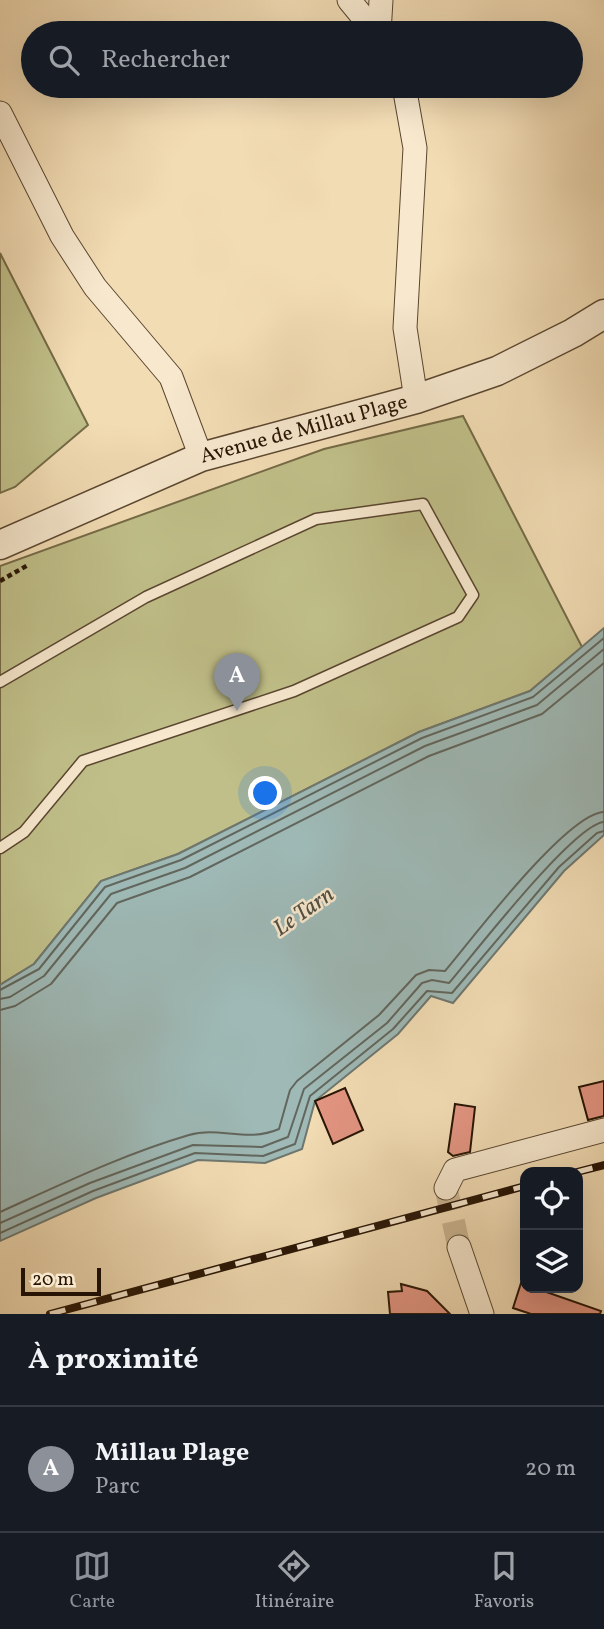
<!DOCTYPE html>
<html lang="fr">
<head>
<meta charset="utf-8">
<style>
  :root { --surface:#171b24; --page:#242831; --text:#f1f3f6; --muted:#9ea1a6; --line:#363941; --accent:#8c9099 }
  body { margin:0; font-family:Vollkorn,serif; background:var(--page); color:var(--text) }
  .controls { position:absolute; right:21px; bottom:21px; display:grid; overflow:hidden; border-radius:14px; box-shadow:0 7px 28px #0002 }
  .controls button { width:63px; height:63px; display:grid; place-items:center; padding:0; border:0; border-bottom:2px solid var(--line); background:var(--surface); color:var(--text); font:35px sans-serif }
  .scale { position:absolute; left:21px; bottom:18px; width:80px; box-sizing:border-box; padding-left:7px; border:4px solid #271404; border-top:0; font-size:19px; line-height:24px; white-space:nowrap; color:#271404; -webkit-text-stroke:5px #f7e8ce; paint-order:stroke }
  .you { position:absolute; left:266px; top:794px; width:24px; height:24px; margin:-18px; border:5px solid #fff; border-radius:50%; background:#1a73e8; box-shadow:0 0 0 10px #1a73e833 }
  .badge { display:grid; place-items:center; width:46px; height:46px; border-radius:50%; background:var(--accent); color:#fff; font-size:23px; font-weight:700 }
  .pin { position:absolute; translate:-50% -58px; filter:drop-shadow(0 2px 4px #0008) }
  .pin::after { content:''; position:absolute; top:37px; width:24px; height:21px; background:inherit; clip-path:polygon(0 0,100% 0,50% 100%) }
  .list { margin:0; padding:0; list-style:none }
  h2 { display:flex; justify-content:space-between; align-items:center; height:91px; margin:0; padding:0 28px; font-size:30px }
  h2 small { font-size:23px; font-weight:400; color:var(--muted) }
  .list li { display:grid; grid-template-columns:46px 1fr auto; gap:21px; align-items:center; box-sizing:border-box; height:126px; padding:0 28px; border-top:2px solid var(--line) }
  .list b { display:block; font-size:26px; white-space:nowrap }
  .list p { margin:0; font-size:23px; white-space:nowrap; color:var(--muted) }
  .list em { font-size:23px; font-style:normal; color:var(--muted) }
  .icon { flex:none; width:38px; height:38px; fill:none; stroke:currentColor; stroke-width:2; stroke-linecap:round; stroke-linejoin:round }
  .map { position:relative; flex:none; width:604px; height:1314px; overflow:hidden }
  .search { position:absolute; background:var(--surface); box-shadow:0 7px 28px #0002; left:21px; right:21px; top:21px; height:77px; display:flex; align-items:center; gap:18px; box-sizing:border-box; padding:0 24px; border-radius:38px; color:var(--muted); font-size:26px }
  .sheet { height:217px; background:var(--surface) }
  nav { display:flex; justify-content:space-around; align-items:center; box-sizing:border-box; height:98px; border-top:2px solid var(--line); background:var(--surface); font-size:19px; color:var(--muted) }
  nav a { display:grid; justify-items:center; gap:4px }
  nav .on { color:var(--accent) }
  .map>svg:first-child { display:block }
  .green { fill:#c0bf89; stroke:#746a46; stroke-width:2 }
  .water { fill:#9eb9b6; stroke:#6e776f; stroke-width:2 }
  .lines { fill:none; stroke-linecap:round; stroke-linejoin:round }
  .shore { stroke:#62665d; stroke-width:2 }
  .building { fill:#e39582; stroke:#271404; stroke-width:2 }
  .minor-tunnel { stroke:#c9b491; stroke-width:23; stroke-dasharray:23 11; stroke-linecap:butt }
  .service-casing { stroke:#5a4630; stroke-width:13 }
  .minor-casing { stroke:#5a4630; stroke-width:25 }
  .tertiary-casing { stroke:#5a4630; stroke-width:31 }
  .path { stroke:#271404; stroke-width:4.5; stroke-dasharray:5 3.5; stroke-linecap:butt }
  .service { stroke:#f7e8ce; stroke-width:10 }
  .minor { stroke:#f7e8ce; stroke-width:23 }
  .tertiary { stroke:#f7e8ce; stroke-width:28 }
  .rail-casing { stroke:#271404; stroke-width:8 }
  .rail { stroke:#f7e8ce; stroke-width:5; stroke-dasharray:16; stroke-linecap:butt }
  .labels { text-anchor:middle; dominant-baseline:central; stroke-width:5; stroke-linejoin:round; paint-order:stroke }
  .street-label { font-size:21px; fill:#271404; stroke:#f7e8ce }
  .water-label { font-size:23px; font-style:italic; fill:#514e42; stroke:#f7e8ce }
</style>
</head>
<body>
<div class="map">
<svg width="604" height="1314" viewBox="0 0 604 1314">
  <rect width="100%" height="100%" fill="#f2dcb4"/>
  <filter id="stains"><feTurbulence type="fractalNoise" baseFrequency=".00286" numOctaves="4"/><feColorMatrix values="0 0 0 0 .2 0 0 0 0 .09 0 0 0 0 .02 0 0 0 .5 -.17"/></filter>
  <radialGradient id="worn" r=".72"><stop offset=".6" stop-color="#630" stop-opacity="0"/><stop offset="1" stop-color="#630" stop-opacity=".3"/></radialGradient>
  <!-- green -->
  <g class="green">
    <polygon points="0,253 88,425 15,487 0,493"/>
    <polygon points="463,416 582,647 530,691 419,732 178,854 101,881 34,964 0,985 0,566 324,449"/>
  </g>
  <!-- water -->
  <polygon class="water" points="604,628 604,835 564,871 453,1003 431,996 398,1034 315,1101 302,1149 265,1163 198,1160 96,1198 0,1241 0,985 34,964 101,881 178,854 419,732 530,691"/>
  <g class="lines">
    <!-- shore -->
    <g class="shore">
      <polyline points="0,990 39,969 105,887 181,860 422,738 533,697 604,638"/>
      <polyline points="0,999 10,997 44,976 111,894 185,868 425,746 537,705 604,649"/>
      <polyline points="0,1010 15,1006 51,984 117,903 190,877 429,756 542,714 604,663"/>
      <path d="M0 1212C62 1184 124 1154 189 1135 219 1126 247 1143 279 1129L290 1090 297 1081 379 1015 416 975 429 970 445 971C472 939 567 813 604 812"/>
      <path d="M0 1223 90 1183 193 1145 262 1147 288 1137 304 1089 387 1023 422 983 432 980 449 983C473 955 574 824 604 822"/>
      <polyline points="0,1233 93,1191 195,1153 263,1156 295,1144 310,1096 393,1029 427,991 452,993 559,867 597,833 604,831"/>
    </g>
  </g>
  <!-- building -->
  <g class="building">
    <polygon points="604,1081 604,1116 588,1120 579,1087"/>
    <polygon points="345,1088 363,1130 333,1144 315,1101"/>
    <polygon points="455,1104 475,1107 470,1152 453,1156 448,1152"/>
    <polygon points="521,1283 525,1288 535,1288 601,1311 600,1314 531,1314 513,1308"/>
    <polygon points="401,1284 427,1291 450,1314 390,1314 388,1292 402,1291"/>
  </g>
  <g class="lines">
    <!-- minor-tunnel -->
    <polyline class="minor-tunnel" points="446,1188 459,1247"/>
    <!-- service casing -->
    <g class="service-casing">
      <polyline id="service" points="0,682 146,597 316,519 423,504 473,595 458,617 294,691 83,761 24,832 0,848"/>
    </g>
    <!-- minor casing -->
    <g class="minor-casing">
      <g id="minor">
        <polyline points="349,0 376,33"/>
        <polyline points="379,33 381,0"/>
        <polyline points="404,86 415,148 405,328 416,399"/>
        <polyline points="0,113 62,236 95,287 171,377 201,457"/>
        <polyline points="446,1188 455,1170 604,1130"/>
        <polyline points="459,1247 482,1314"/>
      </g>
    </g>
    <!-- tertiary casing -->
    <g class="tertiary-casing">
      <g id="tertiary">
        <path id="s1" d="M0 545 201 457 416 399 497 371 573 333 604 314"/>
      </g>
    </g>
    <!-- path -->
    <polyline class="path" points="0,581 28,565"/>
    <!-- service -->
    <use href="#service" class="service"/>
    <!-- minor -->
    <use href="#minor" class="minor"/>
    <!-- tertiary -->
    <use href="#tertiary" class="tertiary"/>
    <!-- rail casing -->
    <g class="rail-casing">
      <g id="rail">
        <polyline points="577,1172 604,1165"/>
        <polyline points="50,1314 525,1186"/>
      </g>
    </g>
    <!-- rail -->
    <use href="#rail" class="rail"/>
  </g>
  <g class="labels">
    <!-- street labels -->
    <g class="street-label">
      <text stroke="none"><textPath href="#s1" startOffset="326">Avenue de Millau Plage</textPath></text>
    </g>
    <!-- water labels -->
    <g class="water-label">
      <text transform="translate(304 912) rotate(-35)">Le Tarn</text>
    </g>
  </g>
  <rect width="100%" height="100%" filter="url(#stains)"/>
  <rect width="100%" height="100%" fill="url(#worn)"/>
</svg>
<div class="controls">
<button><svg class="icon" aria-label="locate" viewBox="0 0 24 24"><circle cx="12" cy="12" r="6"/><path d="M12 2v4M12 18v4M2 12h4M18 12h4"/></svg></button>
<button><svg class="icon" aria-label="layers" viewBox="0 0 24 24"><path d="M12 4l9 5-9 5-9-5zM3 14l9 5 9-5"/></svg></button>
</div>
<div class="scale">20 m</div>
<div class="you"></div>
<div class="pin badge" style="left:237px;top:711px">A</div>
<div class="search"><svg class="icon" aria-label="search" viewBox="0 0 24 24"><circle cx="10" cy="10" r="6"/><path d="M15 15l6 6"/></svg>Rechercher</div>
</div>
<section class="sheet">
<h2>À proximité<small></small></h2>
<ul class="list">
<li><span class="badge">A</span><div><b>Millau Plage</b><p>Parc</p></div><em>20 m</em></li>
</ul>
</section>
<nav>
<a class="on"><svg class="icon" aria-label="map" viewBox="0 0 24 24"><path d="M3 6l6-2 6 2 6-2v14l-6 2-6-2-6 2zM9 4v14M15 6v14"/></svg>Carte</a>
<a><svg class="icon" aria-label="directions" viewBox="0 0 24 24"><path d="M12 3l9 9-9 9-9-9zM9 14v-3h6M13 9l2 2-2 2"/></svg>Itinéraire</a>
<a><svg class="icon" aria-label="saved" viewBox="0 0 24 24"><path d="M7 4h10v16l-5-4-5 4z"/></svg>Favoris</a>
</nav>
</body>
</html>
